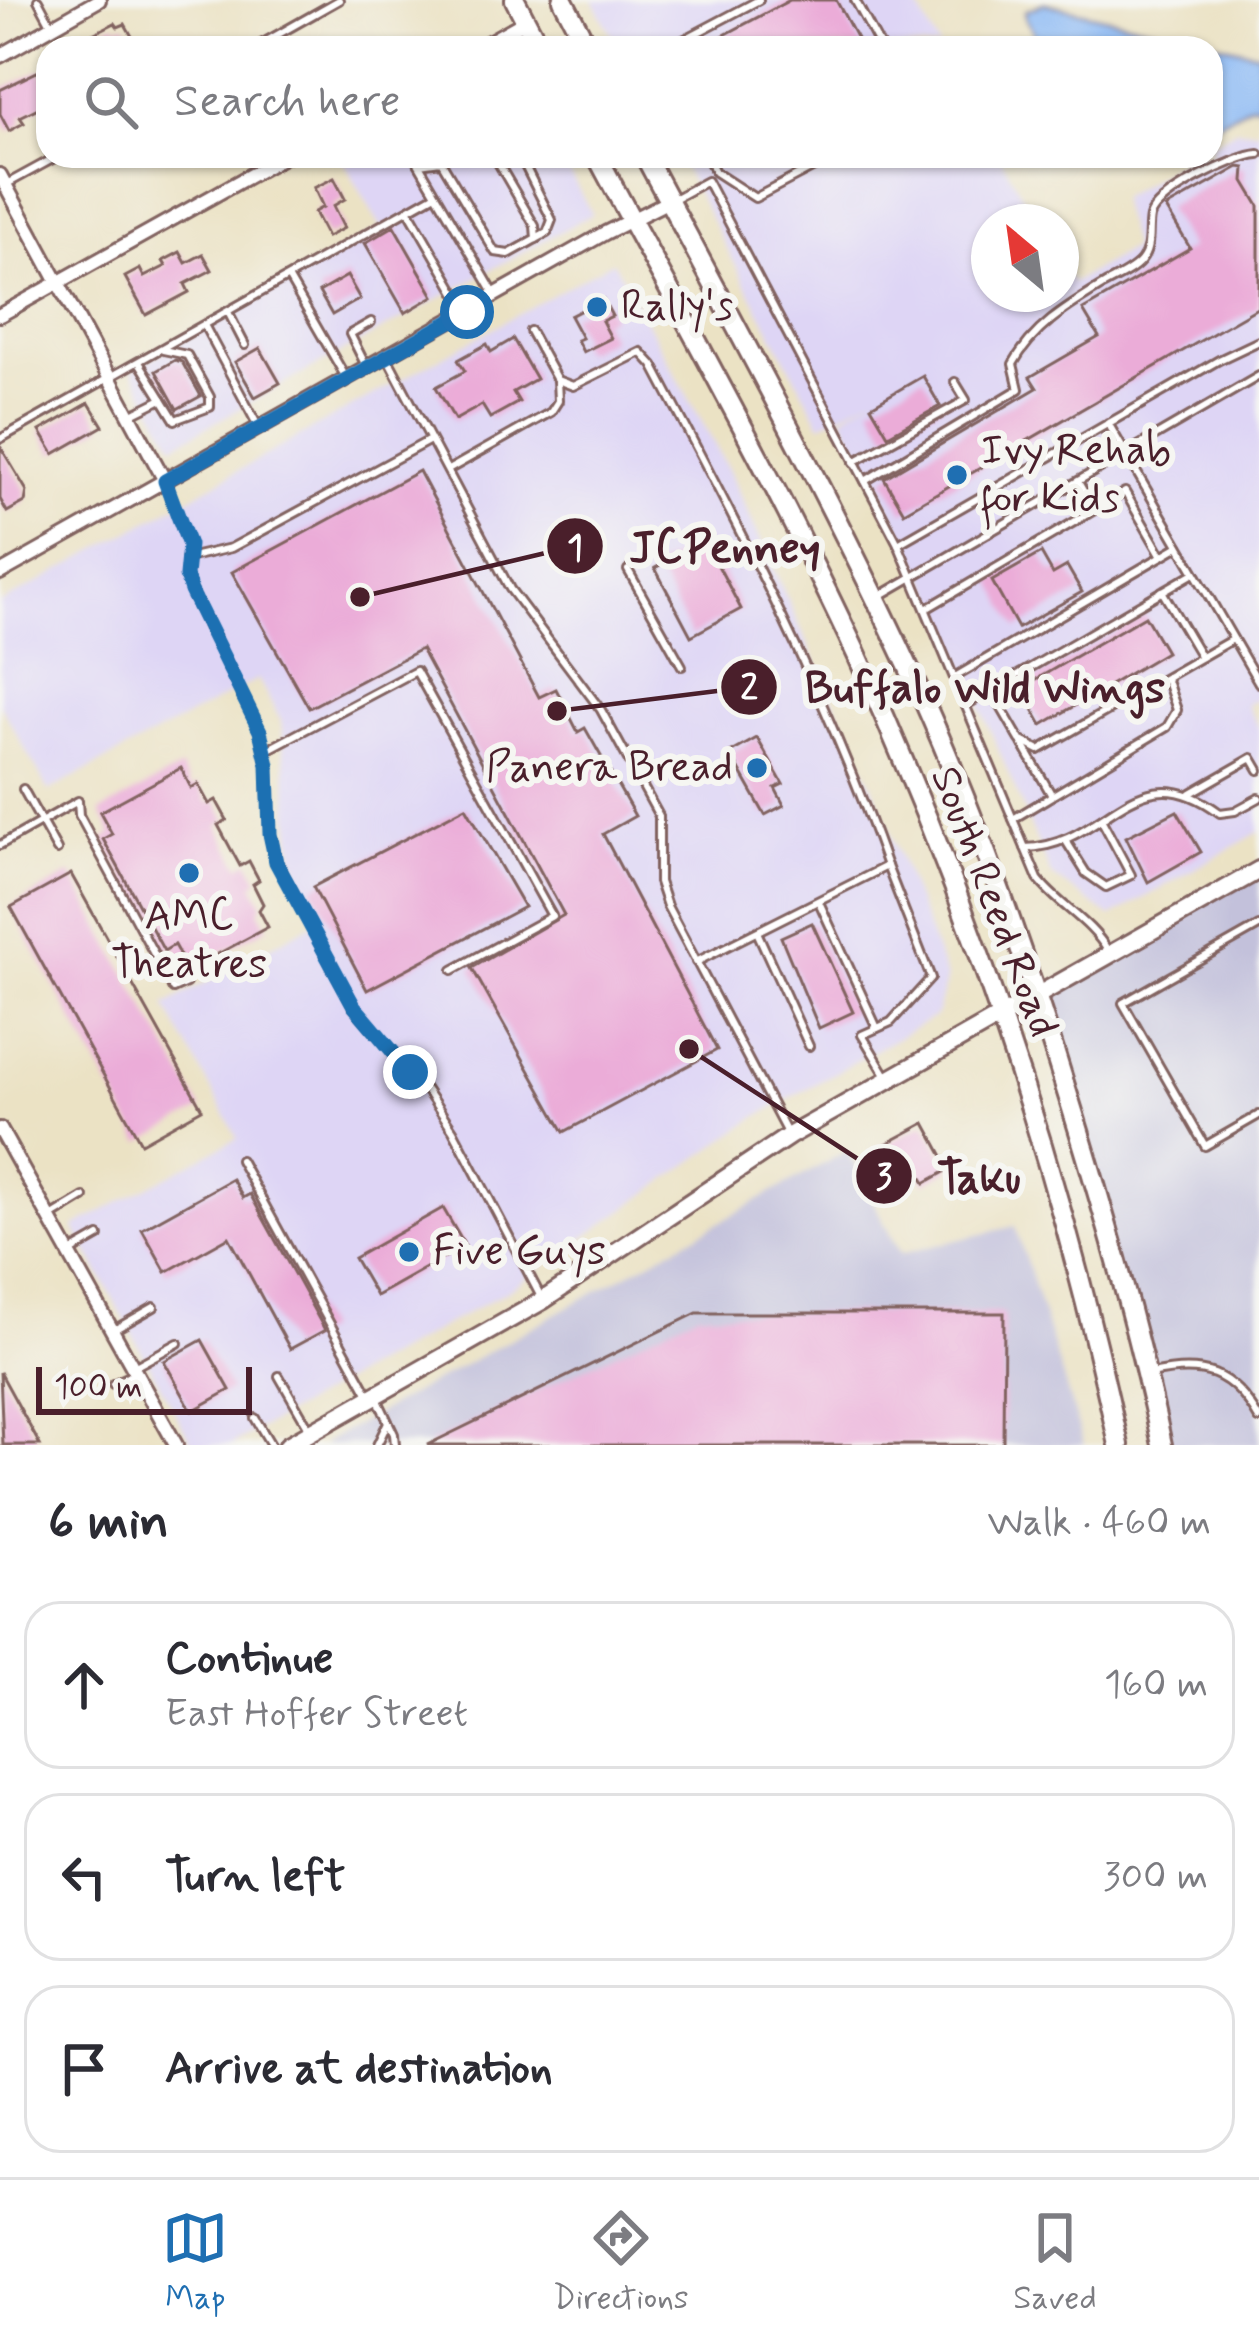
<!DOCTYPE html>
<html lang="en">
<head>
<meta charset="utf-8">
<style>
  :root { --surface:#fff; --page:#f7f7f7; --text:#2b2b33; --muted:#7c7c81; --line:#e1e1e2; --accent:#1f6fb2 }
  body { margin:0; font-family:Mynerve,sans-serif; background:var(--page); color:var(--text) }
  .compass { position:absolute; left:971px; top:204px; width:108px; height:108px; border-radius:50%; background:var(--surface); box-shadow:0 3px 9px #0004; rotate:331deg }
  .scale { position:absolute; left:36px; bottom:30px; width:216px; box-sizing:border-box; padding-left:12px; border:6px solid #4a1f2b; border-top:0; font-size:33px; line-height:42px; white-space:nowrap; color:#4a1f2b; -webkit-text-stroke:9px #f6f6f2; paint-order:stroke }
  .stop { position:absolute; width:36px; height:36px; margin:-27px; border:9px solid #1f6fb2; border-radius:50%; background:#fff }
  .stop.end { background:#1f6fb2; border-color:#fff; box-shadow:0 3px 12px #0008 }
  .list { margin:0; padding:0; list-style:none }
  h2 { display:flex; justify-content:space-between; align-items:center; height:156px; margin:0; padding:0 48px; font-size:51px }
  h2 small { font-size:39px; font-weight:400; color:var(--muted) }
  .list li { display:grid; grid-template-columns:78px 1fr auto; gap:36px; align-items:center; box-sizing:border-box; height:168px; margin:0 24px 24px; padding:0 24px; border:3px solid var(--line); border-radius:36px }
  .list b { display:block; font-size:45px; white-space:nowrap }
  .list p { margin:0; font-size:39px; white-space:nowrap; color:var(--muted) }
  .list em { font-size:39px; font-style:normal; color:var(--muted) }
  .icon { flex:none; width:66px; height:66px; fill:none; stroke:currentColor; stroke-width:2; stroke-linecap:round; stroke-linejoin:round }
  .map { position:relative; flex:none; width:1259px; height:1445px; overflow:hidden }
  .search { position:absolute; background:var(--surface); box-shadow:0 3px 9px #0004; left:36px; right:36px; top:36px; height:132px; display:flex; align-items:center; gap:30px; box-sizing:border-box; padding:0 42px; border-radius:36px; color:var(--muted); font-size:45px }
  .sheet { height:732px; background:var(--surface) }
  nav { display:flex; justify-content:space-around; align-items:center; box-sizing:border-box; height:168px; border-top:3px solid var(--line); background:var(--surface); font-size:33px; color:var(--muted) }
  nav a { display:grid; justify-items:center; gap:6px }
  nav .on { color:var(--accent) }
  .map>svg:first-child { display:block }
  .built { fill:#ded5f5 }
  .industrial { fill:#c3c1db }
  .water { fill:#89b8f4; stroke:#6a6c90; stroke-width:3 }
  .building { fill:#ebacd8 }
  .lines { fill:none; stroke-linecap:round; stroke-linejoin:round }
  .service-casing { stroke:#826361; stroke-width:12 }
  .minor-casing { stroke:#826361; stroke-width:18 }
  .secondary-casing { stroke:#826361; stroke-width:22 }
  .primary-casing { stroke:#826361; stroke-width:24 }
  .service { stroke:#fff; stroke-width:6 }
  .minor { stroke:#fff; stroke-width:12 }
  .secondary { stroke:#fff; stroke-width:16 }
  .primary { stroke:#fff; stroke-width:18 }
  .route { stroke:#1f6fb2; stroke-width:15 }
  .poi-dot { fill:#1f6fb2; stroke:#f6f6f2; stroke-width:4.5 }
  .labels { text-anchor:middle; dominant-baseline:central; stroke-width:12; stroke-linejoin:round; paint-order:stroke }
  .poi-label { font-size:42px; fill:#4a1f2b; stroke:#f6f6f2; text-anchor:start }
  .street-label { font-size:42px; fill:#4a1f2b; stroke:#f6f6f2 }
  .leader { fill:none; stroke:#4a1f2b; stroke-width:4.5 }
  .callout-dot { fill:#4a1f2b; stroke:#f6f6f2; stroke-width:4.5 }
  .mark-label { font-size:36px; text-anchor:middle; font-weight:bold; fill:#fff }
  .callout-label { font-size:45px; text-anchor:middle; font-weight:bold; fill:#4a1f2b; stroke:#f6f6f2; stroke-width:12; stroke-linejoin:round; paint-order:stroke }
</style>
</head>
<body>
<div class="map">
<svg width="1259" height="1445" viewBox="0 0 1259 1445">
  <rect width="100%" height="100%" fill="#f6f6f2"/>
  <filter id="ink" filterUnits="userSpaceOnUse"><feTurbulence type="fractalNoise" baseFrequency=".00833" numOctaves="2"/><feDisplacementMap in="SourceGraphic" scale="24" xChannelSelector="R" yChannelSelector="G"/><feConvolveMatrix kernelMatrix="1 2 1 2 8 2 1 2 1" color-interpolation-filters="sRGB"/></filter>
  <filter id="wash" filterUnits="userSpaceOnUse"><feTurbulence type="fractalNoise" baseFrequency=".004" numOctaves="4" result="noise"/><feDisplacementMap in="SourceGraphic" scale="48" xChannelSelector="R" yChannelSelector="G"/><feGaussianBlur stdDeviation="2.7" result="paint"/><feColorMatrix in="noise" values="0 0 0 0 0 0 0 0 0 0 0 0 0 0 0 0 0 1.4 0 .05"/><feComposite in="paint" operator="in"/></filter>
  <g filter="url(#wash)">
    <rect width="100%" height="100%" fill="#ebe2c4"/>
    <!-- built -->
    <g class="built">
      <polygon points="593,0 914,0 940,48 619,48"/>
      <polygon points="1236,129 1259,130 1259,698 1246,705 1259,728 1259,832 1111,917 1051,875 931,588 842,416 877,394 821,424 677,156 1000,156 1037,222 989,222 989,294 1061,294 1061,265 1072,283 1132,249 1119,198 1191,156 1211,156 1211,144"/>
      <polygon points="341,156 560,156 592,214 174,445 132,370 381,228"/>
      <polygon points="613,261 728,469 874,789 946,978 936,1016 760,1115 510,1289 231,1445 193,1445 74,1227 238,1138 165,1005 319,920 294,860 281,721 258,679 49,791 0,704 0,604"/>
    </g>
    <!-- industrial -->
    <g class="industrial">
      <polygon points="1259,868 1259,1445 1162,1445 1037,996"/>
      <polygon points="847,1151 900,1254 1015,1226 1084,1445 321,1445"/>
    </g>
    <!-- water -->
    <polygon class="water" points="1044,3 1259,53 1259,104 1251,104 1211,126 1211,48 1043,48 1026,19 1025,11"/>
    <g id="blocks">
      <!-- building -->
      <g class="building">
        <polygon points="790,0 836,0 862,48 700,48"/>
        <polygon points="115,23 118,27 125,24 134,40 119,48 88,48 83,39"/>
        <polygon points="41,70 48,85 48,103 20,117 24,123 9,131 0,114 0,90"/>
        <polygon points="1239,167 1245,168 1244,181 1259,206 1259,307 904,512 884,478 1037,388 1030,377 1099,337 1083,310 1190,248 1166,208"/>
        <polygon points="334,178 345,199 333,206 344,228 327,237 314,212 323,207 314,188"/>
        <polygon points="394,226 434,296 405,313 365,243"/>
        <polygon points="180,252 186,263 203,254 212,270 185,284 189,292 146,315 125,277 140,269 144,277 166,266 163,261"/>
        <polygon points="347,276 360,299 332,315 319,292"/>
        <polygon points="603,299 612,316 602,321 611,338 583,352 577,340 582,338 570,316"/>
        <polygon points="513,339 536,379 513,392 519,402 490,418 482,405 455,420 436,387 465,371 458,360 487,344 491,352"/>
        <polygon points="260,348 280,383 255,397 235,362"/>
        <polygon points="175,360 182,362 201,396 177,409 156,371"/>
        <polygon points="923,376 940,406 888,435 871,406"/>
        <polygon points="89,403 103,426 54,454 40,431"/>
        <polygon points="0,446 27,491 25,502 7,512 0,499"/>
        <polygon points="419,471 539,697 556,689 578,732 585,728 635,816 603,834 717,1050 564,1132 472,968 564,915 421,649 309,708 232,572"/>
        <polygon points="705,541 741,609 691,636 655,568"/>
        <polygon points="1041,553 1053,574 1067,566 1082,592 1018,628 992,581"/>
        <polygon points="1145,616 1166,652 1042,725 1021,688"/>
        <polygon points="757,738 783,784 775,788 784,805 765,815 730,753"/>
        <polygon points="181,768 191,788 198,784 209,804 216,800 227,820 218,825 240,866 249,861 259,880 253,884 263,904 259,910 268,927 188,970 174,945 164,951 103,839 112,834 100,812"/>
        <polygon points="466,807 524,907 367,990 313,887"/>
        <polygon points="1177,811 1201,852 1148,882 1126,837"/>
        <polygon points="71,874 202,1109 141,1143 11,907"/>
        <polygon points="812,923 853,1012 819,1028 781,937"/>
        <polygon points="925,1123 950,1169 925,1183 919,1173 893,1188 873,1151"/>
        <polygon points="232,1179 243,1198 250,1194 325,1330 290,1349 229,1237 166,1272 142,1229"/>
        <polygon points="443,1208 465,1246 376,1296 354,1258"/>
        <polygon points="697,1313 1004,1313 1003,1445 427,1445"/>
        <polygon points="202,1340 230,1390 192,1411 164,1361"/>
        <polygon points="0,1372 40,1445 3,1445"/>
      </g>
    </g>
  </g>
  <g filter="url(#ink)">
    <use href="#blocks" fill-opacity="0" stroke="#826361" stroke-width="3"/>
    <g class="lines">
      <!-- service casing -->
      <g class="service-casing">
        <g id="service">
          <polyline points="38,0 52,26"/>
          <polyline points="855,0 881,48"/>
          <polyline points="254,48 339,0"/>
          <polyline points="668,48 759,0"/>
          <polyline points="414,156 494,293"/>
          <polyline points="520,156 552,220 547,233 536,239"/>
          <polyline points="707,156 715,172 755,198 835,156"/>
          <polyline points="419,164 441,161 495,252 509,254 536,239 535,226 494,156"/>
          <polyline points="3,186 58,156"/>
          <path d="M670 201 707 181 898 544 1038 879C1059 906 1090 920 1108 951"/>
          <polyline points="409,211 465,308"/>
          <polyline points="289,279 345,376"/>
          <polyline points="228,312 245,345"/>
          <polyline points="204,325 259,428"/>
          <path d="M530 331 557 380 573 386 641 352 653 365C739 527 826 693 887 866"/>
          <polyline points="387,357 510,589 601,710 659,816 659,882 667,906 787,1133"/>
          <polyline points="139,362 175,420 210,407 210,397 187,355 163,350"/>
          <polyline points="367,368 350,334 371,322"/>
          <polyline points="130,415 162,399"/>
          <polyline points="1108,423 1259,683"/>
          <polyline points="0,439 436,194"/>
          <polyline points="854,462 966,400 955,382"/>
          <polyline points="448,470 551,412 558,401 557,380"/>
          <polyline points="165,481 189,545 186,576 191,591 260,731 268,765 270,834 276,861 354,1007 426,1090 453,1130 541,1297"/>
          <path d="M865 481 1019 389 1013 364C1034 327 1066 308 1102 286 1114 279 1132 272 1141 261 1152 247 1147 232 1150 217 1155 195 1237 155 1259 154"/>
          <polyline points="1078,482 1094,510"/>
          <polyline points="898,544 1219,360 1259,341"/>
          <polyline points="187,558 231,548 430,440"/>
          <polyline points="628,570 682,666"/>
          <polyline points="1162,591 1201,657"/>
          <polyline points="878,597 1259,376"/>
          <polyline points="926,609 1125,492 1162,556"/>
          <polyline points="955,677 1179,546"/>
          <polyline points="991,690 1020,740 1039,750 1233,639"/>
          <polyline points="966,705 1194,573"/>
          <polyline points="1022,743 1051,794"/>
          <polyline points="265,751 416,671 552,916 453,970"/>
          <polyline points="23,789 57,850"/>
          <polyline points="1191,793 1252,758 1259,770"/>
          <polyline points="1013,819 1167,727 1177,710 1166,678"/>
          <polyline points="1066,841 1086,873 1106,887 1131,875 1101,819"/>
          <polyline points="0,845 78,801 79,815 173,989 186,983"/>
          <path d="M1025 848C1107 847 1134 748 1220 813L1235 811 1259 798"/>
          <polyline points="819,902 877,1028"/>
          <polyline points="1259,926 1123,1003 1205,1146 1259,1115"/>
          <polyline points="758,934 809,1046"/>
          <polyline points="696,962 887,866 931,978 891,1022 862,1035 887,1077"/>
          <polyline points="240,1160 368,1393"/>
          <polyline points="51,1217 84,1197"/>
          <polyline points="69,1253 99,1236"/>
          <polyline points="112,1331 154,1307"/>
          <polyline points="134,1367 178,1343"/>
          <path d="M1151 1374C1203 1362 1232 1371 1259 1419"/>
          <polyline points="279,1376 310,1430"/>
          <polyline points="113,1384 136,1373"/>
          <polyline points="377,1398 394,1434 395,1445"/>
          <polyline points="255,1418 271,1445"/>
          <polyline points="377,1445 388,1422"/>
        </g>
      </g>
      <!-- minor casing -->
      <g class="minor-casing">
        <g id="minor">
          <polyline points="478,48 526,21"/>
          <polyline points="0,56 99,0"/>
          <polyline points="0,175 165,481"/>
          <polyline points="0,315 285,156"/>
          <polyline points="0,573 605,233 669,201"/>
          <polyline points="0,1129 176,1445"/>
        </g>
      </g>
      <!-- secondary casing -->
      <g class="secondary-casing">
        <polyline id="secondary" points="288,1445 542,1301 789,1136 1259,870"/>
      </g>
      <!-- primary casing -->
      <g class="primary-casing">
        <g id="primary">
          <polyline points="515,0 540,48"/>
          <polyline points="563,0 588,48"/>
          <path d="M597 156C685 321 778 485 857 655 972 906 1061 1174 1119 1445"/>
          <path d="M645 156C735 325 827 493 908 666 973 806 1025 954 1070 1102 1105 1215 1138 1329 1162 1445"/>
        </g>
      </g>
      <!-- service -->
      <use href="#service" class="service"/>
      <!-- minor -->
      <use href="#minor" class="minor"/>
      <!-- secondary -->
      <use href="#secondary" class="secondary"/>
      <!-- primary -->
      <use href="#primary" class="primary"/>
    </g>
  </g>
  <g class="lines" filter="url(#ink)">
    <!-- route -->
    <polyline class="route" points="410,1072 354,1006 276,862 270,834 268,765 260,731 191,591 186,576 189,545 165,481 467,312"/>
  </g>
  <!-- markers -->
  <g class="poi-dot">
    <circle cx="597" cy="307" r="12"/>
    <circle cx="957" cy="475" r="12"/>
    <circle cx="757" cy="768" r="12"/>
    <circle cx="189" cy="873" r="12"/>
    <circle cx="409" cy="1252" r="12"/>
  </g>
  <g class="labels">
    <!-- poi labels -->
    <g class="poi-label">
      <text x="621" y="307">Rally's</text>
      <text x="981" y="451">Ivy Rehab<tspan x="981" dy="48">for Kids</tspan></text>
      <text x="733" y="768" text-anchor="end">Panera Bread</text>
      <text x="189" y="917" text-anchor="middle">AMC<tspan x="189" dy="48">Theatres</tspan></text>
      <text x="433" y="1252">Five Guys</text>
    </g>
    <!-- street labels -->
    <g class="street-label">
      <text transform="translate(993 902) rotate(69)">South Reed Road</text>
    </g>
  </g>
  <!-- callouts -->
  <path class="leader" d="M360 597L575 546M557 711L749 687M689 1049L884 1176"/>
  <g class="callout-dot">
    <circle cx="360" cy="597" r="12"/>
    <circle cx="557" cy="711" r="12"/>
    <circle cx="689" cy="1049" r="12"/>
    <circle cx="575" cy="546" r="30"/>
    <circle cx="749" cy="687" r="30"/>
    <circle cx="884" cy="1176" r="30"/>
  </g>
  <g class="mark-label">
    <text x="575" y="559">1</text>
    <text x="749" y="699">2</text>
    <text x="884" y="1188">3</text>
  </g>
  <g class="callout-label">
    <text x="725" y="562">JCPenney</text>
    <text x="985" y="702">Buffalo Wild Wings</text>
    <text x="979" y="1192">Taku</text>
  </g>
</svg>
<svg class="compass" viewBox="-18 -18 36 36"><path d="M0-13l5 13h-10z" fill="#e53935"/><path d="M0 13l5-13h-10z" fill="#7c7c81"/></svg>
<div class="scale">100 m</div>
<div class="stop" style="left:467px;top:312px"></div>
<div class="stop end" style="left:410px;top:1072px"></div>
<div class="search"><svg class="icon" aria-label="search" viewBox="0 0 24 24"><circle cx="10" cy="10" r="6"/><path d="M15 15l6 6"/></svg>Search here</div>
</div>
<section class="sheet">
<h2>6 min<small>Walk · 460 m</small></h2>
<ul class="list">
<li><svg class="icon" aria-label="ahead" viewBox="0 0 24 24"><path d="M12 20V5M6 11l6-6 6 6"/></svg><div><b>Continue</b><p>East Hoffer Street</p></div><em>160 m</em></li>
<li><svg class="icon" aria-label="left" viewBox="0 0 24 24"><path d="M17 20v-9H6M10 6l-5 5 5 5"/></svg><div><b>Turn left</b></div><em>300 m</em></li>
<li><svg class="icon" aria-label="arrive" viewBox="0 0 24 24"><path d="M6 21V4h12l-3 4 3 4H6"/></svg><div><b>Arrive at destination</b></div></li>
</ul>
</section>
<nav>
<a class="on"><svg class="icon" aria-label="map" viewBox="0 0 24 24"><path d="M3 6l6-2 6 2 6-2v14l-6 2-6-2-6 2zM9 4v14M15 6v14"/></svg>Map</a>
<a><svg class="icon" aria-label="directions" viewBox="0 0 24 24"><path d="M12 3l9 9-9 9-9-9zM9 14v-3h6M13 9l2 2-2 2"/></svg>Directions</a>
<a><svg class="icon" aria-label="saved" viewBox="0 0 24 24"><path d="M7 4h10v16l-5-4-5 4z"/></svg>Saved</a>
</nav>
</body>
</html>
